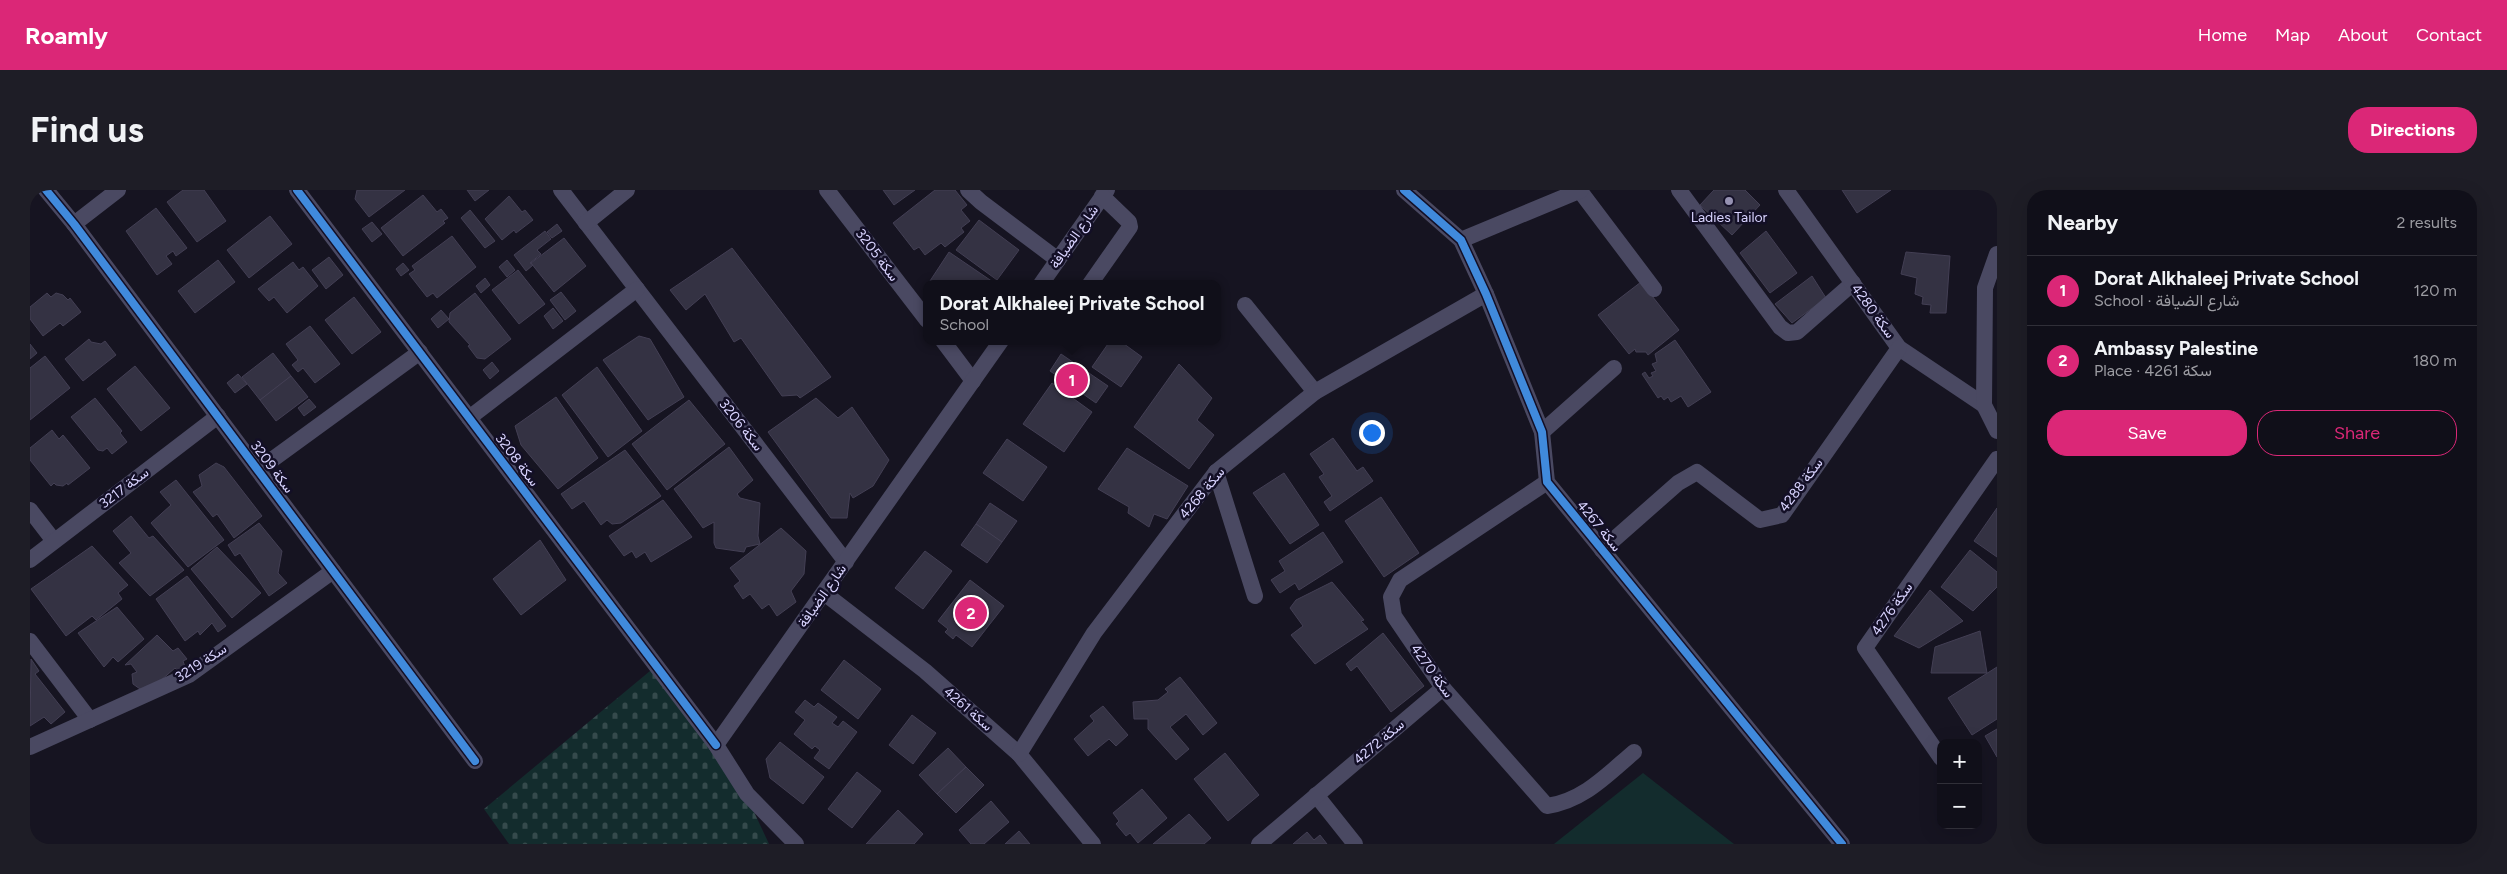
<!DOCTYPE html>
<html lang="en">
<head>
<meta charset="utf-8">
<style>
  :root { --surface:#100f19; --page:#1e1d26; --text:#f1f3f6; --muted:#9c9ca2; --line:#302f38; --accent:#db2777 }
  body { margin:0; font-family:Figtree,Vazirmatn,sans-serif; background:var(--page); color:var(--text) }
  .controls { position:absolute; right:15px; bottom:15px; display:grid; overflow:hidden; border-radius:10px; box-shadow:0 5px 20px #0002 }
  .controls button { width:45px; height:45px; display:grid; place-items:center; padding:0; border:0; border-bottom:1px solid var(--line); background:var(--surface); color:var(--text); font:25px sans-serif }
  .you { position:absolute; left:1341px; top:242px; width:18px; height:18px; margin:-12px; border:4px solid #fff; border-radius:50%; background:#1a73e8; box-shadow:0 0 0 8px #1a73e833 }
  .badge { display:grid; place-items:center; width:32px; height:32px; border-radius:50%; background:var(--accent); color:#fff; font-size:16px; font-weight:700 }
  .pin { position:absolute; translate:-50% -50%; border:2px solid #fff; box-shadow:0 1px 5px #0006 }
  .popup { position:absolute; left:893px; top:90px; width:298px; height:65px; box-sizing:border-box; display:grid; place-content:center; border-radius:10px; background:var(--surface); filter:drop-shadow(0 1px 4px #0005); font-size:16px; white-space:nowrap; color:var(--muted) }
  .popup b { font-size:19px; color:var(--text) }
  .popup::after { content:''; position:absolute; left:50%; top:100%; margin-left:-10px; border:10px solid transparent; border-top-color:var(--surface) }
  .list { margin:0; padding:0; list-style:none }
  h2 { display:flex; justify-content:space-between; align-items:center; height:65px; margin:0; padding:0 20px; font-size:21px }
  h2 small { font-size:16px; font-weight:400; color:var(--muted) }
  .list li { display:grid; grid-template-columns:32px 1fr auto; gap:15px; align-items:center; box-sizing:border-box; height:70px; padding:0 20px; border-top:1px solid var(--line) }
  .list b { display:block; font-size:19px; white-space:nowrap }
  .list p { margin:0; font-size:16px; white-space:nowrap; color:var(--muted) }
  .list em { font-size:16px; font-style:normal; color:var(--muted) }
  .actions { display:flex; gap:10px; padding:15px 20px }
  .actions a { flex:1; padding:11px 0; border:1px solid var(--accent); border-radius:20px; text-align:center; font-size:18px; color:var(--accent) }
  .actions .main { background:var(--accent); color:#fff }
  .map { position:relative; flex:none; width:1967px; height:654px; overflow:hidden; border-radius:20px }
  header { display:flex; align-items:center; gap:30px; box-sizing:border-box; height:70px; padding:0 25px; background:var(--accent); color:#fff }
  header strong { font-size:24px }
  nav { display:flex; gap:28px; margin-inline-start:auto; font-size:18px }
  .intro { display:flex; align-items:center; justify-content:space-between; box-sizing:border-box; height:120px; padding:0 30px }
  h1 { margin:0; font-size:35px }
  .button { padding:12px 22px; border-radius:20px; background:var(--accent); color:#fff; font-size:18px; font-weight:700 }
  main { display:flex; gap:30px; padding:0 30px }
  aside { flex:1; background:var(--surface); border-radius:20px; box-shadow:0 5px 20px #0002 }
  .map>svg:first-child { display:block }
  .cemetery { fill:url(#cemetery-stones) }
  .garden { fill:#132c2d }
  .building { fill:#343243; stroke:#433f54 }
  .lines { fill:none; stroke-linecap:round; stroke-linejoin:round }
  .minor { stroke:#4a4962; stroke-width:16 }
  .cycleway-casing { stroke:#130f26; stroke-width:11 }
  .cycleway { stroke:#408adc; stroke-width:8 }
  .poi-dot { fill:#9591b1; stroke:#130f26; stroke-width:2 }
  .labels { text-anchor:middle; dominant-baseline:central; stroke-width:5; stroke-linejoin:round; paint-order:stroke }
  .poi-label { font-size:14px; fill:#d9d4ff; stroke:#130f26 }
  .street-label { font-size:14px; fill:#d9d4ff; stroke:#130f26 }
</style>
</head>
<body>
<header>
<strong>Roamly</strong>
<nav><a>Home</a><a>Map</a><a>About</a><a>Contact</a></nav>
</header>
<div class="intro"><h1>Find us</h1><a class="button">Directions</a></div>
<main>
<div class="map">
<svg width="1967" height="654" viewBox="0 0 1967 654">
  <defs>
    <pattern id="cemetery-stones" width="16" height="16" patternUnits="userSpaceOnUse" patternTransform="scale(1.25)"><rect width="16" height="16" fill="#132c2d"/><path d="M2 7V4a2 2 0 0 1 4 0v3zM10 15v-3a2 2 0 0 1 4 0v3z" fill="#354a4c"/></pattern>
  </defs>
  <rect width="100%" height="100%" fill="#161421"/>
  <!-- cemetery -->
  <polygon class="cemetery" points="626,476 716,605 739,654 479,654 454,619"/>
  <!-- garden -->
  <polygon class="garden" points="1613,583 1704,654 1524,654"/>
  <!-- building -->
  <g class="building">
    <polygon points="153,0 174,0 196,31 167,52 137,12"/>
    <polygon points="327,0 375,0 339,27 325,9"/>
    <polygon points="437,0 459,0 445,11"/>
    <polygon points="853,0 885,0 864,15"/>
    <polygon points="905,0 925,0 937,15 931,20 940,31 931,38 934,42 915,57 911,53 895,65 889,57 884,60 863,33"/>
    <polygon points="1684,0 1715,0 1730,15 1702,45 1670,15"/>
    <polygon points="1812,0 1861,0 1827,23"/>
    <polygon points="393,5 407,22 411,19 418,28 413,31 415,33 373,66 351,38"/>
    <polygon points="479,6 492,22 495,20 503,30 486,43 484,40 472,50 455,29"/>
    <polygon points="126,18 157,58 146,66 143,61 136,66 142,74 127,85 96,41"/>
    <polygon points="440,20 465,51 455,58 431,28"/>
    <polygon points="240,26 262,54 219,88 197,60"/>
    <polygon points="949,30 989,60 967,90 926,60"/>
    <polygon points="342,32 352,44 342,52 332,39"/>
    <polygon points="527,34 532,41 522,48 517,42"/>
    <polygon points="515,41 521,49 507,60 511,64 500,73 503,75 496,81 484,65"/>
    <polygon points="1736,41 1767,83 1740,103 1710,63"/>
    <polygon points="422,46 446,77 407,108 403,103 397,107 379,84 385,80 382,76"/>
    <polygon points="534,48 556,76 524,102 501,73"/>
    <polygon points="702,58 801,187 770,208 767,205 752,206 711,148 704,152 675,104 656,120 640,100"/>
    <polygon points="919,62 966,94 898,94"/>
    <polygon points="1876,62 1920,66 1916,123 1900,123 1901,115 1892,114 1893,107 1885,104 1887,88 1871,84"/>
    <polygon points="299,67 313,85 296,99 282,80"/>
    <polygon points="188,70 205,92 165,123 148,101"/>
    <polygon points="477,70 485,80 477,87 469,77"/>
    <polygon points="263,72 269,80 273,77 288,96 257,123 244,107 239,111 228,99"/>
    <polygon points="373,73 379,80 371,86 366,79"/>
    <polygon points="488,80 515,114 489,134 462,100"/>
    <polygon points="1782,86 1796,108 1762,133 1745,114"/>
    <polygon points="455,88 460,95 451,103 446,96"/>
    <polygon points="1611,92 1649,140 1618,165 1616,162 1606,162 1605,159 1599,164 1568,125"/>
    <polygon points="531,102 546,121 535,130 520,110"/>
    <polygon points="17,103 21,107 26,103 33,105 38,110 40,108 51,122 33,136 30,133 13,146 0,129 0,117"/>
    <polygon points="445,103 481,149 455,169 447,168 438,156 440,155 419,132 420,123"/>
    <polygon points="324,107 351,142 322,164 295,130"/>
    <polygon points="523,118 533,131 523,139 514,126"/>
    <polygon points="411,120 419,129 408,138 401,129"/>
    <polygon points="280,136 310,174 285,193 273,178 268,182 262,175 268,170 256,154"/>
    <polygon points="609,146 620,149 654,207 618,230 573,170"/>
    <polygon points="59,149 61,152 71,154 75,151 86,165 53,191 35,169"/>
    <polygon points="1645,150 1681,202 1658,217 1651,206 1641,212 1638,207 1634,210 1631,206 1628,208 1612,184 1615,182 1619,188 1623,186 1621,183 1626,181 1622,174 1627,172 1625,164"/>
    <polygon points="1080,151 1090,151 1112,167 1091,197 1062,177"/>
    <polygon points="0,154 7,163 0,169"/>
    <polygon points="243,163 261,186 230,210 212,187"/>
    <polygon points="1031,164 1078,196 1066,213 1020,181"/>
    <polygon points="15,166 40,198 0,230 0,178"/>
    <polygon points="462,172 469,181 460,189 453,180"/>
    <polygon points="1149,174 1182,208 1167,230 1184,245 1159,279 1104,237"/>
    <polygon points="105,176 140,218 111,241 77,199"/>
    <polygon points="567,177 612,241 578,267 532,205"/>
    <polygon points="208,184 217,194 205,203 197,193"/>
    <polygon points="261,186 278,207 246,231 230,210"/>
    <polygon points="1022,193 1062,222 1034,262 993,234"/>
    <polygon points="526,207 568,268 528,299 491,255 485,236"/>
    <polygon points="65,208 92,241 90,243 97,252 82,264 77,258 73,261 68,260 41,227"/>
    <polygon points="786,208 808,228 822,217 859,270 843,296 823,308 820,303 817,328 801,328 738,242"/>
    <polygon points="279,209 286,217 274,226 268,218"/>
    <polygon points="659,210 695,254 637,300 602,254"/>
    <polygon points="22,240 29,249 33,245 60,278 38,295 37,293 33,296 26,295 24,293 21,296 0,270 0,258"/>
    <polygon points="1303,248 1327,281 1333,277 1343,291 1300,321 1294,312 1302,306 1289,287 1294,284 1280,264"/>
    <polygon points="977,249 1017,277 993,311 953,283"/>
    <polygon points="699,257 723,290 707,304 710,308 730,313 728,346 730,354 716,357 714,362 686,358 684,353 684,332 673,338 644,299"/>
    <polygon points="1097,258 1158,296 1137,329 1124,324 1119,337 1098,323 1099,317 1068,299"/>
    <polygon points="595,260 631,306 591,333 582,334 577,330 571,335 554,311 542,319 531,304"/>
    <polygon points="186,273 194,277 232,326 204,348 187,324 183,327 163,302 172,296 169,285"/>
    <polygon points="1254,283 1289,335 1260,354 1223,303"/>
    <polygon points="146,290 194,350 158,377 121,333 141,315 130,302"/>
    <polygon points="1351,307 1389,363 1354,387 1315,331"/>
    <polygon points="633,310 662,347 621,372 615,362 606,368 602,361 594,366 579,346"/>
    <polygon points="960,313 987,331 972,352 946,334"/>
    <polygon points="1967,318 1967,367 1944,351"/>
    <polygon points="101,326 119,348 123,346 154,380 120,406 89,373 101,363 83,341"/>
    <polygon points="229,333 252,361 248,383 257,393 239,406 210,363 205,366 198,355"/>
    <polygon points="946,334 972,352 957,373 931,355"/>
    <polygon points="751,338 776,361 774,384 761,401 766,412 747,426 739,414 732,419 720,404 713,409 704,396 710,391 700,378"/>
    <polygon points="1293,342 1313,372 1269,400 1265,393 1250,403 1241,390 1255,381 1249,371"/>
    <polygon points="510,350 536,390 491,425 463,389"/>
    <polygon points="62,356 98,395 88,403 92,409 66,430 62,426 36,446 1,399"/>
    <polygon points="187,357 231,403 202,428 161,379"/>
    <polygon points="1940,360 1967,382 1967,397 1943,421 1911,397"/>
    <polygon points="895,361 922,381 893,419 865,398"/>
    <polygon points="157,386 196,436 188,442 182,433 170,445 168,441 155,451 126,409"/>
    <polygon points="940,390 974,416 942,457 926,445 923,449 915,442 918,439 908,431"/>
    <polygon points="1302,392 1334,430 1331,431 1338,439 1285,474 1261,445 1273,436 1260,418 1266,410"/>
    <polygon points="1900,400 1933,431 1889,458 1864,446"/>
    <polygon points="87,417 114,449 88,472 83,467 74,477 48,443"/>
    <polygon points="1950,441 1957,483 1901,483 1905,457"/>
    <polygon points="1353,443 1394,496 1361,522 1327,476 1321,481 1316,474"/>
    <polygon points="127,445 143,461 148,458 157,469 153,471 155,477 149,482 145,478 122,498 110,499 103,494 102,484 107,482 101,474 95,475"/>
    <polygon points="1,469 9,481 5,484 35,522 21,534 14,527 0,536"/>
    <polygon points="814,470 851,499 828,529 791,500"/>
    <polygon points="1967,477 1967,529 1942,545 1918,508"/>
    <polygon points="1150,487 1187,533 1173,545 1156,524 1140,537 1159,559 1146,570 1118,539 1118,529 1104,529 1103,512 1128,510 1138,502 1135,499"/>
    <polygon points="775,510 784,517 788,513 807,527 802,533 808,537 813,531 827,542 799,579 784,568 790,560 785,556 782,559 764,544 775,530 765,522"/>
    <polygon points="1073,516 1098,545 1086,556 1079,549 1058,566 1044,549 1064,531 1060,526"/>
    <polygon points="882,525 906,543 883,574 859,555"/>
    <polygon points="1967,539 1967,567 1955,546"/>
    <polygon points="750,552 794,587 773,614 740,588 736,569"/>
    <polygon points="918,558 936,577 907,604 889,585"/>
    <polygon points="1195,563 1229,605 1198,631 1164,589"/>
    <polygon points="936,577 954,595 926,623 907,604"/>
    <polygon points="827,582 851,601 822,638 798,619"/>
    <polygon points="1112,599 1137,628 1108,653 1100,643 1096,646 1086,634 1089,631 1083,623"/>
    <polygon points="961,611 979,632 954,654 941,654 929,640"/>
    <polygon points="868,620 893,644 884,654 836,654"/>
    <polygon points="1159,624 1181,648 1174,654 1123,654"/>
    <polygon points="989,641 1000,654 975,654"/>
    <polygon points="1277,642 1284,650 1290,645 1297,654 1263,654"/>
  </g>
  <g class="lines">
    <!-- minor -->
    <g class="minor">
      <polyline points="16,0 44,34 445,571"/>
      <polyline points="267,0 686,555"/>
      <polyline points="531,0 816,372"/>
      <polyline points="797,0 897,130"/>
      <polyline points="938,0 951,12 1028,70"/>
      <polyline points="1374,0 1431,50 1456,104 1512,242 1517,292 1812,654"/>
      <polyline points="1649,0 1750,137 1758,143 1767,142 1823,93"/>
      <polyline points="1756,0 1869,158 1954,215"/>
      <polyline points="1550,1 1624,99"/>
      <polyline points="556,33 597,0"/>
      <polyline points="44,34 88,0"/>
      <polyline points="1431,50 1551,0"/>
      <polyline points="1967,64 1955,98 1954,215 1967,241"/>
      <polyline points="1011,94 1077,0"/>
      <polyline points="1060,94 1100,37 1099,32 1072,6"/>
      <polyline points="1215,115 1285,202"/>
      <polyline points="913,151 943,191"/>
      <polyline points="439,228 607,99"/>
      <polyline points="1512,242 1584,178"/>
      <polyline points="228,280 390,162"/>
      <polyline points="1186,282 1225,406"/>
      <path d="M1517 292 1370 390 1361 407 1364 426 1413 498 1517 616C1553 611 1577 585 1604 562"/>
      <polyline points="0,320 24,351"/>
      <polyline points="1572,360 1648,293 1667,282 1730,330 1752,325 1869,158"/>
      <polyline points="0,370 188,226"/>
      <polyline points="794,403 895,481 989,564 1063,654"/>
      <polyline points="0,451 60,530"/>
      <polyline points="0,557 159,485 303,381"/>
      <polyline points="989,564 1064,443 1186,282 1285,202 1456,104"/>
      <polyline points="1911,568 1835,458 1967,269"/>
      <polyline points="1286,605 1325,654"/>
      <polyline points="766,654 717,604 686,555 971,151"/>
      <polyline points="1229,654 1413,498"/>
    </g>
    <!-- cycleway casing -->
    <g class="cycleway-casing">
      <g id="cycleway">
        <polyline points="16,0 44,34 445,571"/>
        <polyline points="267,0 686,555"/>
        <polyline points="1374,0 1431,50 1456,104 1512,242 1517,292 1812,654"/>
      </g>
    </g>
    <!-- cycleway -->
    <use href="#cycleway" class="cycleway"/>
  </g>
  <!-- markers -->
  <circle class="poi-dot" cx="1699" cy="11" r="5"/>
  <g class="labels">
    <!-- poi labels -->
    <g class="poi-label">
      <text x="1699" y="27">Ladies Tailor</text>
    </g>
    <!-- street labels -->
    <g class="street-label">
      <text transform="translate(1044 47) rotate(-55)">شارع الضيافة</text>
      <text transform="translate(847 65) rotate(53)">سكة 3205</text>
      <text transform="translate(1843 121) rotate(54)">سكة 4280</text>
      <text transform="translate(711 235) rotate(52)">سكة 3206</text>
      <text transform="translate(487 270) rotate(53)">سكة 3208</text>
      <text transform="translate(242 277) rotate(53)">سكة 3209</text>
      <text transform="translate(1771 295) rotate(-53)">سكة 4288</text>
      <text transform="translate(94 298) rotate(-37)">سكة 3217</text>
      <text transform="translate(1172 303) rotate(-50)">سكة 4268</text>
      <text transform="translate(1569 336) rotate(51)">سكة 4267</text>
      <text transform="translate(792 406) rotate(-55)">شارع الضيافة</text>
      <text transform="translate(1862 419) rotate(-55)">سكة 4276</text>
      <text transform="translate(171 473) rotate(-33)">سكة 3219</text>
      <text transform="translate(1402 481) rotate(54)">سكة 4270</text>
      <text transform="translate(938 519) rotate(41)">سكة 4261</text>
      <text transform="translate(1349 552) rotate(-40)">سكة 4272</text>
    </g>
  </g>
</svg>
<div class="controls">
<button>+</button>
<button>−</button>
</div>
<div class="you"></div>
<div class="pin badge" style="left:1042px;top:190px">1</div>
<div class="popup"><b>Dorat Alkhaleej Private School</b>School</div>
<div class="pin badge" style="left:941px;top:423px">2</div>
</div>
<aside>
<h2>Nearby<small>2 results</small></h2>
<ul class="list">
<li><span class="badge">1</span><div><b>Dorat Alkhaleej Private School</b><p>School · شارع الضيافة</p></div><em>120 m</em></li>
<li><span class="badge">2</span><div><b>Ambassy Palestine</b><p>Place · سكة 4261</p></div><em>180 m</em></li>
</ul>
<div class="actions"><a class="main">Save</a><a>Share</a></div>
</aside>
</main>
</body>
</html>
